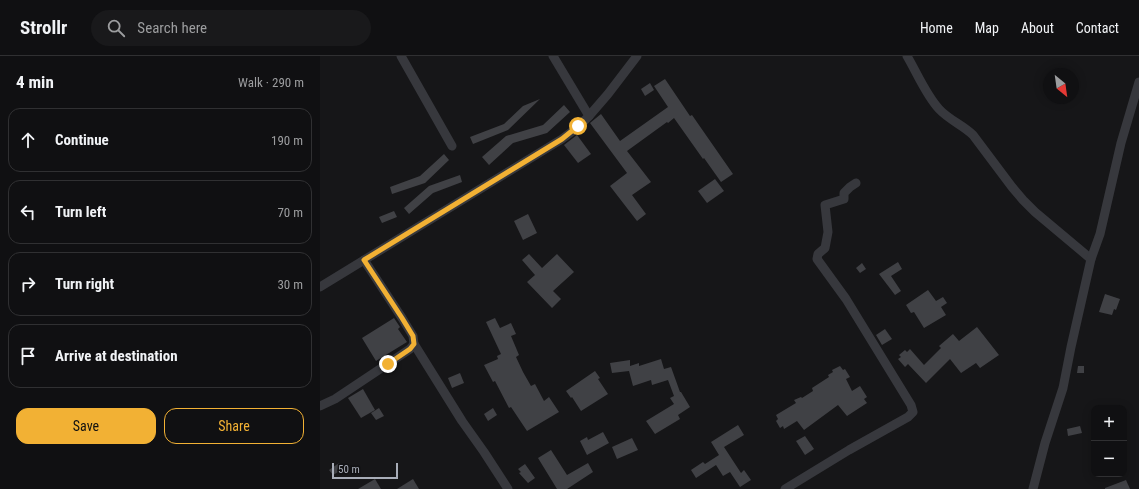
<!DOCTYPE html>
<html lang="en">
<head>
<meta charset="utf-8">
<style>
  :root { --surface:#101012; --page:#19191b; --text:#f1f3f6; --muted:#9c9d9f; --line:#303032; --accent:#f2b134 }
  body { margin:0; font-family:"Roboto Condensed",sans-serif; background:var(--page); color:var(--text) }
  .controls { position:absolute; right:12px; bottom:12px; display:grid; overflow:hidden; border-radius:8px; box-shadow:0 2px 10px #0003 }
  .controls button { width:36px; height:36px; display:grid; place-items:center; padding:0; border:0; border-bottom:1px solid var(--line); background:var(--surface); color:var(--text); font:20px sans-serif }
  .compass { position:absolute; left:723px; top:12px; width:36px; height:36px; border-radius:50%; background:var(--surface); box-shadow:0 2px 10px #0003; rotate:151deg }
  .scale { position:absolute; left:12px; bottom:10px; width:66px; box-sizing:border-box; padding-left:4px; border:2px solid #a8adb8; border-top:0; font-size:11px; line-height:14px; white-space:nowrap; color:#a8adb8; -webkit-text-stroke:3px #111113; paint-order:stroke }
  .stop { position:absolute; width:12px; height:12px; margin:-9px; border:3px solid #f2b134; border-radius:50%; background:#fff }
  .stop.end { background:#f2b134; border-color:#fff; box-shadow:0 1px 4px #0008 }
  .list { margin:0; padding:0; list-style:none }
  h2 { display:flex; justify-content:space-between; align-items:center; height:52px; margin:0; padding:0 16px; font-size:17px }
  h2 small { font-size:13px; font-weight:400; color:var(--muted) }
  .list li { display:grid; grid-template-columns:26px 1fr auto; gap:12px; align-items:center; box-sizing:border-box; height:64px; margin:0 8px 8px; padding:0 8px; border:1px solid var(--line); border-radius:12px }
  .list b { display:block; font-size:15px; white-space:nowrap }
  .list em { font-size:13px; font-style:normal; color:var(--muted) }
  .actions { display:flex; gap:8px; padding:12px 16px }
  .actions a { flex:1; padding:9px 0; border:1px solid var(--accent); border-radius:12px; text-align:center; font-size:14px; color:var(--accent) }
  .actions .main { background:var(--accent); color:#111 }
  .icon { flex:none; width:22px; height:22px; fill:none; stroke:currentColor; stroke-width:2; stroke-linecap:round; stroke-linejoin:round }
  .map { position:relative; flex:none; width:819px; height:433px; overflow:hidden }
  header { display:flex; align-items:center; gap:24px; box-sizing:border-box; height:56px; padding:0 20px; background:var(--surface); border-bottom:1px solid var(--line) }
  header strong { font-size:19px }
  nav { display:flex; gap:22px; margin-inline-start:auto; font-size:14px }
  .search { width:280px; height:36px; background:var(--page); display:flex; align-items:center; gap:10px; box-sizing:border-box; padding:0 14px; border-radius:22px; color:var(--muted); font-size:15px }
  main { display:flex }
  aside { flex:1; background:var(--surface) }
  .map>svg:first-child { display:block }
  .building { fill:#404145 }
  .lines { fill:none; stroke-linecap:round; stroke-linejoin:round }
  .minor { stroke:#37383d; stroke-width:9 }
  .route { stroke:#f2b134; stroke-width:5 }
</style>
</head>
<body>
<header>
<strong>Strollr</strong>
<div class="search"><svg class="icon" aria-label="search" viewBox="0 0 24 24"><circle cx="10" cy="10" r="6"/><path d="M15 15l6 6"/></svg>Search here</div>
<nav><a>Home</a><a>Map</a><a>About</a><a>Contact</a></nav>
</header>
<main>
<aside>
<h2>4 min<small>Walk · 290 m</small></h2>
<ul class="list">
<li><svg class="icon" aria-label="ahead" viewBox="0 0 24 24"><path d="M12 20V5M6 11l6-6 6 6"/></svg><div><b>Continue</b></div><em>190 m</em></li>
<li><svg class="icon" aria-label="left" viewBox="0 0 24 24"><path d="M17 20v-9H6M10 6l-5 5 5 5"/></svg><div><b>Turn left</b></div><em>70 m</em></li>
<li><svg class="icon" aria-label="right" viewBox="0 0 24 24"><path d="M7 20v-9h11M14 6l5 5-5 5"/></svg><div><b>Turn right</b></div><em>30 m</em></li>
<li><svg class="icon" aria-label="arrive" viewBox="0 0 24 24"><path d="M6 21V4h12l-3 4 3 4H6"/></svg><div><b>Arrive at destination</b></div></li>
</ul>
<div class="actions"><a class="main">Save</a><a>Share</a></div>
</aside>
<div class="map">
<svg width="819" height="433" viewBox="0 0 819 433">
  <rect width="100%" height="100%" fill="#161618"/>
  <!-- building -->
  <g class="building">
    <polygon points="345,23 370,60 372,59 413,118 401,126 384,102 383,103 354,62 348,67 347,66 307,95 331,126 312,139 326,158 317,165 290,130 307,117 270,67 281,58 300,85 348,51 334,30"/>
    <polygon points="330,27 334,34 325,40 321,33"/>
    <polygon points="220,43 188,74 153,88 150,81 184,68 203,50"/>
    <polygon points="244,49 250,56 227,77 193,87 169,109 162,101 186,80 223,69"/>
    <polygon points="257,79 271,98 258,107 244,89"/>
    <polygon points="124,98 129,104 105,127 72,138 70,131 100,120"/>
    <polygon points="140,119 142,126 113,137 89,158 84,152 109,130"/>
    <polygon points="395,123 404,135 387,147 378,135"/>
    <polygon points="74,155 77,161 62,167 59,161"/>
    <polygon points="208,158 217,177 203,184 194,165"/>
    <polygon points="209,198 222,212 237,198 254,216 233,235 241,243 232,252 207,226 215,219 202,204"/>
    <polygon points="578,206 582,213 571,220 581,235 575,239 559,218"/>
    <polygon points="542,207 546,213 540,217 536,212"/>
    <polygon points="608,234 616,245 623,241 627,247 621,251 626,259 604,272 594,256 591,257 586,249"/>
    <polygon points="785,238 800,243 796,254 794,253 792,259 779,256"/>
    <polygon points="74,262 80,271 78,273 87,286 56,305 42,282"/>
    <polygon points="175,262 180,272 191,267 196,278 191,280 199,299 196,301 203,316 211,330 215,328 224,345 229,341 239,356 207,375 191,351 189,352 175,325 173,326 164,309 178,303 177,300 181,298 166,266"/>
    <polygon points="657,271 679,299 660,312 656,307 641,317 630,303 606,327 588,308 585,311 578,303 581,301 579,299 585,294 587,296 590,293 604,309 621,292 619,290 633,278 639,285"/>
    <polygon points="565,273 572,283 562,289 556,279"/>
    <polygon points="341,303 344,313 351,311 360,336 361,336 370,351 358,359 360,363 335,378 326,365 354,348 350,342 354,340 348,324 332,329 331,324 313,330 309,315 292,317 290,307 310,304 310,310 319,307 319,310"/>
    <polygon points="520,310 523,314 525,313 530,321 526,323 532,335 540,330 547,341 544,343 547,347 527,360 518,349 484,374 477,365 464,373 463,370 460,372 456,365 458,363 456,359 476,347 474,344 481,341 482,342 493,335 492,332 509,321 508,319 513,316 512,314"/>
    <polygon points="758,310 764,310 764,317 757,317"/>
    <polygon points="275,315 280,322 278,323 288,338 261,355 252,341 251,342 246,335"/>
    <polygon points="140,317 144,327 132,332 128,322"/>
    <polygon points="43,333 55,354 41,362 28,342"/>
    <polygon points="59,352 64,360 56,364 51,357"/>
    <polygon points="173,352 177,359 168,365 164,358"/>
    <polygon points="418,369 424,379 404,391 421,417 424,414 431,424 420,431 410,416 403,420 396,409 376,422 371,414 383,406 385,408 399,399 391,386"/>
    <polygon points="760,370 762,377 748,380 747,373"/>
    <polygon points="283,376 289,387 267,399 260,385 267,381 268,384"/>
    <polygon points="485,380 494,393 485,399 476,385"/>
    <polygon points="312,382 318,394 297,403 292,391"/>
    <polygon points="231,394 247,419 268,407 273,416 247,433 237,433 218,402"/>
    <polygon points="19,407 23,413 13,419 9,414"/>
    <polygon points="205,408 215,422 208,427 199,417 201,416 198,413"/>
    <polygon points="55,423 61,433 38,433"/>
    <polygon points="93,423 99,433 77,433"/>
    <polygon points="806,424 810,433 785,433 785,432"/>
  </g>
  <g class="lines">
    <!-- minor -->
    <g class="minor">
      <polyline points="81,0 132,90"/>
      <path d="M587 0C597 17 606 39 619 53 629 64 643 69 653 79L692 131 703 144 715 156 771 203"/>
      <polyline points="269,60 288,38 317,0"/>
      <polyline points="0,231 242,83 258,71 269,60 233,0"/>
      <polyline points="94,288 142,365 164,396 188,433"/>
      <polyline points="0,350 15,343 90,293 94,288 93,280 82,262 44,204"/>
      <polyline points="465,433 529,394 588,361 593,356 591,349 526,243 497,203 498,198 505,192 508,176 505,149 524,143 524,137 530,131 536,127"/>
      <polyline points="713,433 725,387 743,332 751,291 771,203 780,178 801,87 819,26"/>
    </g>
  </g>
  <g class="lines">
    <!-- route -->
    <polyline class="route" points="68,308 90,293 94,288 93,280 82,262 44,204 242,83 258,70"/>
  </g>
</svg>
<div class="controls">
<button>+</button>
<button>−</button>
</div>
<svg class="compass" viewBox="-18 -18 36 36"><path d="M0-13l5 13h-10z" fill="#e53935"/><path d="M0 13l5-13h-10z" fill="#9c9d9f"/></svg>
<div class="scale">50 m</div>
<div class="stop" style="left:258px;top:70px"></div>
<div class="stop end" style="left:68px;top:308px"></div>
</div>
</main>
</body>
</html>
